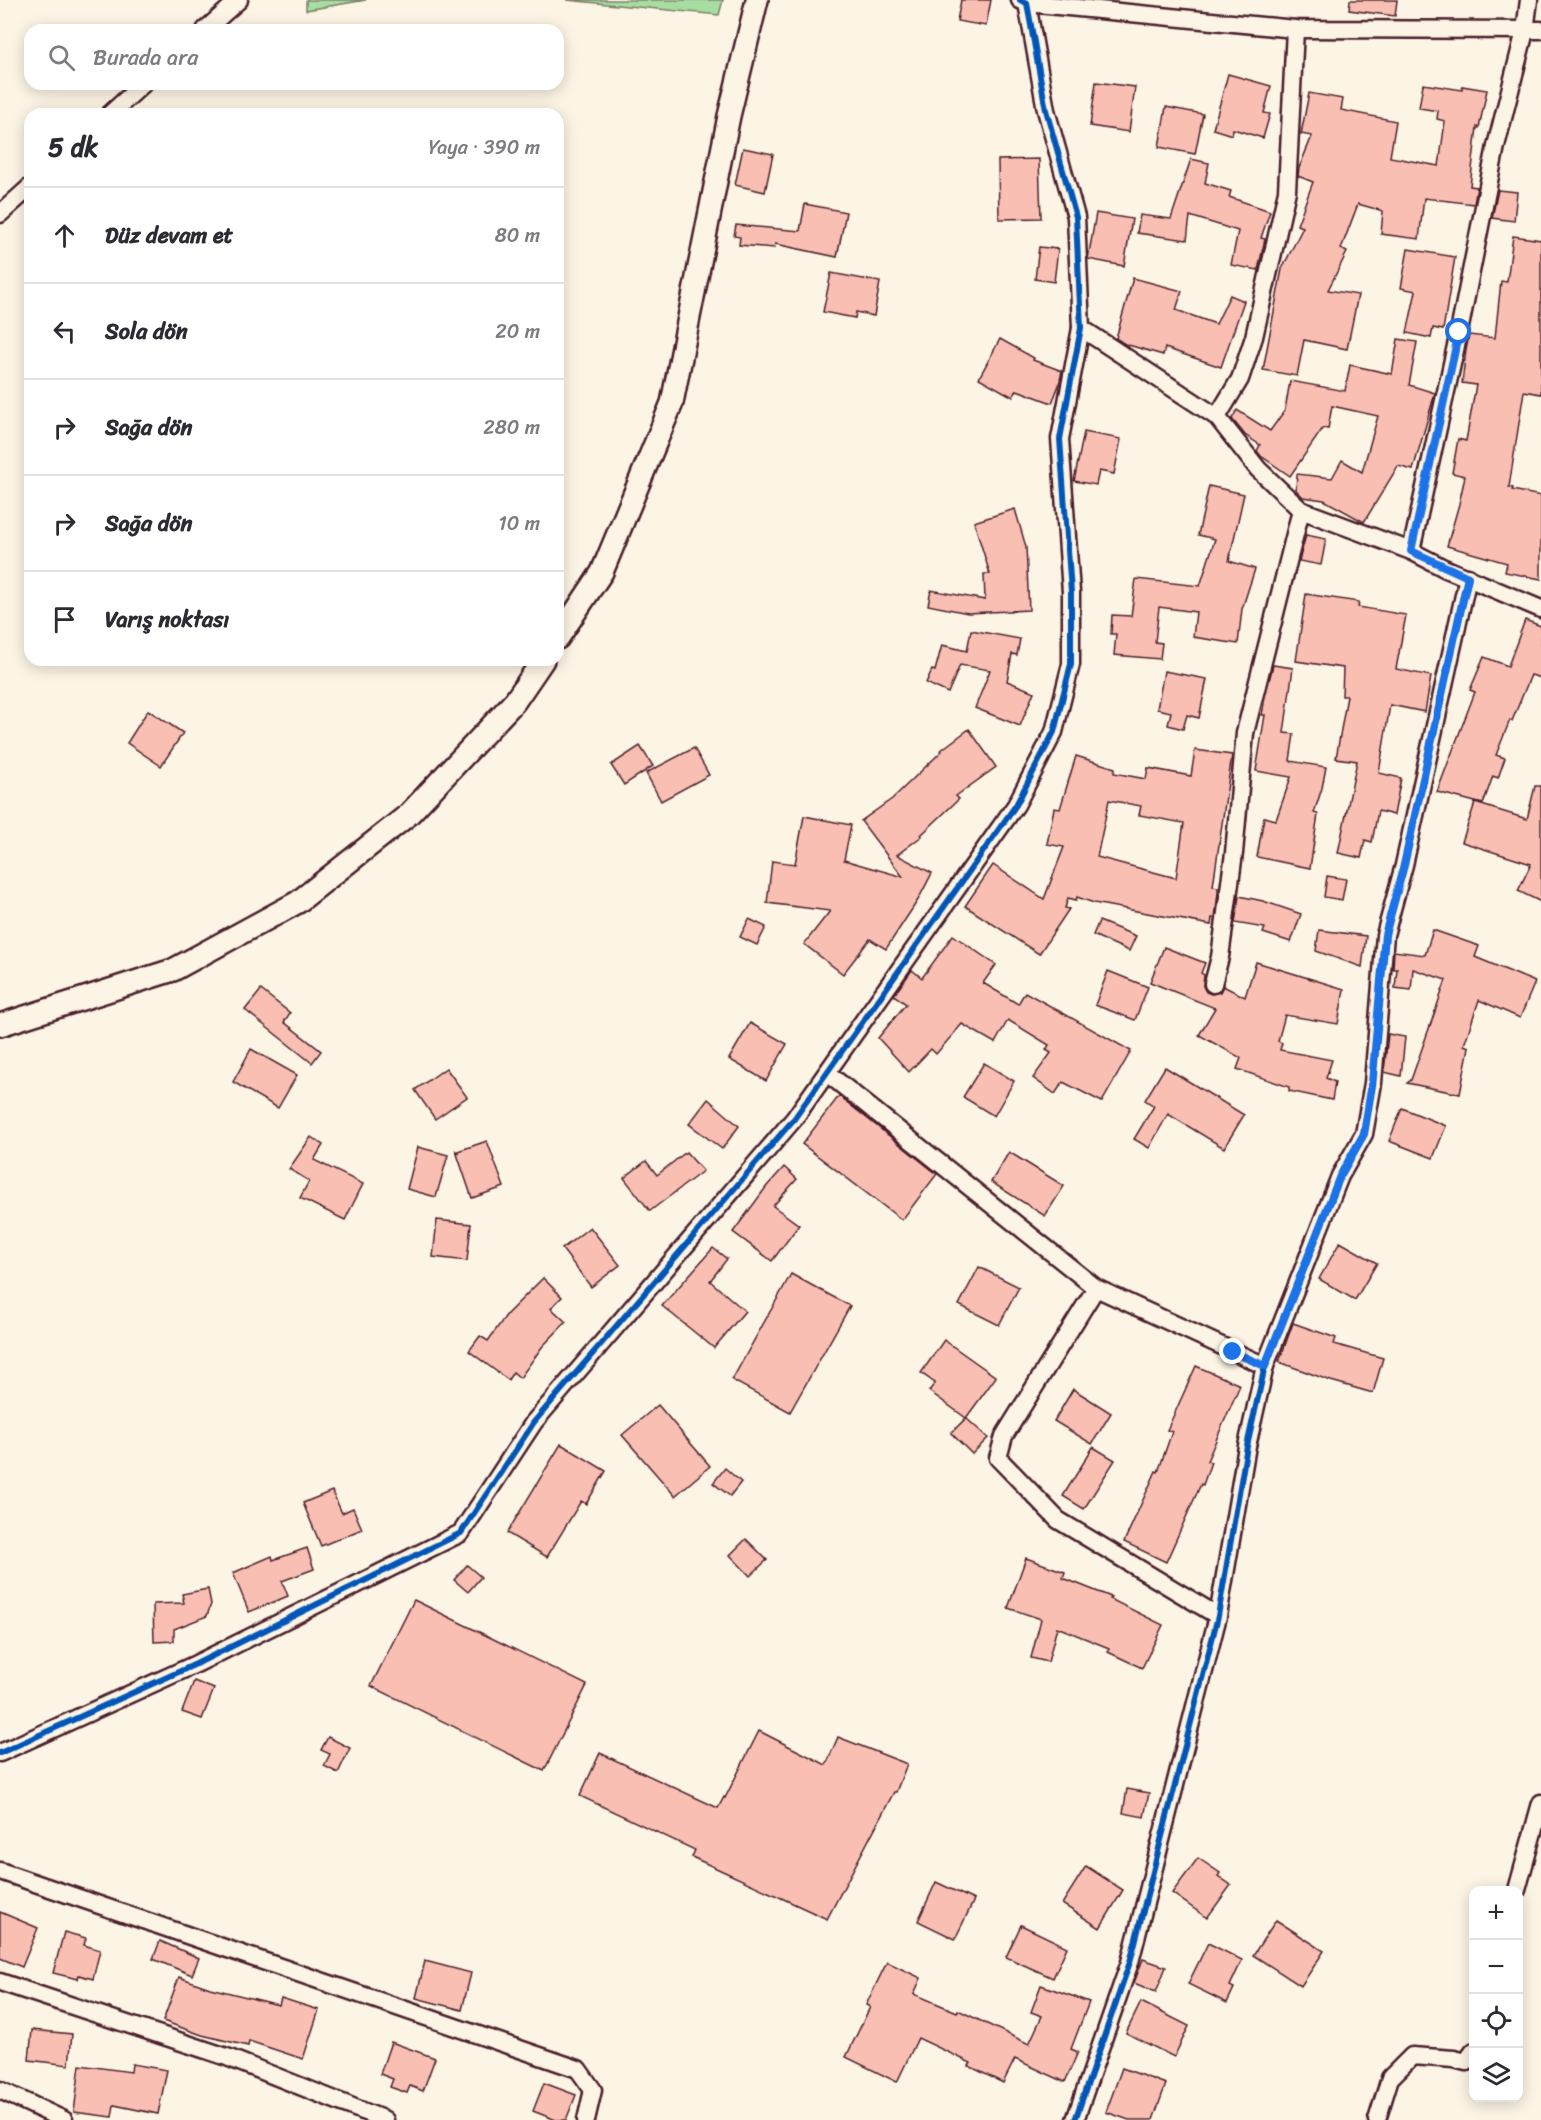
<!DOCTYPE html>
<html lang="tr">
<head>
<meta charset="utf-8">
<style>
  :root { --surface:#fff; --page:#f2f2f3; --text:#2b2b33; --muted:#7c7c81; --line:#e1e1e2 }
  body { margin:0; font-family:Sriracha,sans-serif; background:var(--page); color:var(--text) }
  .controls { position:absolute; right:18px; bottom:18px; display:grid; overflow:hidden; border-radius:12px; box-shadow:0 3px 15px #0003 }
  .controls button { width:54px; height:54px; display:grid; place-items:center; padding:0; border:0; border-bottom:2px solid var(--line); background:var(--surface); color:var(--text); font:30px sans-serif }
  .stop { position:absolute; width:18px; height:18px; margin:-14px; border:4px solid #1a73e8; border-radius:50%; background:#fff }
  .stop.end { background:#1a73e8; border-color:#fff; box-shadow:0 2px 6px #0008 }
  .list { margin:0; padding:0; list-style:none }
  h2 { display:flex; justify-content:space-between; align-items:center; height:78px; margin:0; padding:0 24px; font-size:26px }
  h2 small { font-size:20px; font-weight:400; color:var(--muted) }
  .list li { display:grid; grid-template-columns:39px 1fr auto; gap:18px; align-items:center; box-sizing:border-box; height:96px; padding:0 24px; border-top:2px solid var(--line) }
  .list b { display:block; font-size:22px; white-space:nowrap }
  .list em { font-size:20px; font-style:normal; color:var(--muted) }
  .icon { flex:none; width:33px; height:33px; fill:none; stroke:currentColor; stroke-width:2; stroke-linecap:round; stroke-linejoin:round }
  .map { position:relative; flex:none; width:1541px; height:2120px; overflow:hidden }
  .search { position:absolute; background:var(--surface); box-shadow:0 3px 15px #0003; left:24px; top:24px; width:540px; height:66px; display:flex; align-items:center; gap:15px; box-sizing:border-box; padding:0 21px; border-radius:18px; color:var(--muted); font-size:22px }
  .panel { position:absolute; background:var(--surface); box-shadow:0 3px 15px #0003; left:24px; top:108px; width:540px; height:558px; border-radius:18px }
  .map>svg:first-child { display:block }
  .green { fill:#a7dda1; stroke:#787e66; stroke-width:1.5 }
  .building { fill:#fabfb3; stroke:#4a1f2b; stroke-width:1.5; fill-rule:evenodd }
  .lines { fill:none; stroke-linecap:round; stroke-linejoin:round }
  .minor-casing { stroke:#4a1f2b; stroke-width:21 }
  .tertiary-casing { stroke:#4a1f2b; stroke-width:26 }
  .minor { stroke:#fcf5e5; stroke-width:16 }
  .tertiary { stroke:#fcf5e5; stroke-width:21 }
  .cycleway-casing { stroke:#fcf5e5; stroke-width:10 }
  .cycleway { stroke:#0057b8; stroke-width:6 }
  .route { stroke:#1a73e8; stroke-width:8 }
</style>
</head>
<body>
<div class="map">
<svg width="1541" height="2120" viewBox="0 0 1541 2120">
  <rect width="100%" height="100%" fill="#fcf5e5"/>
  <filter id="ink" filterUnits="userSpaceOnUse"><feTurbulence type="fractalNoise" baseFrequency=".0167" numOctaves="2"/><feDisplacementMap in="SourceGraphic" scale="12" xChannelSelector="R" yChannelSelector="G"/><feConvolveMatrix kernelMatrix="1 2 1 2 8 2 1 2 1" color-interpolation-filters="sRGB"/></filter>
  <g filter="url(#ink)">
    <!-- green -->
    <g class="green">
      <polygon points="306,0 366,0 306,10"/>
      <polygon points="566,0 723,0 719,15"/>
    </g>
    <!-- building -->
    <g class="building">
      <polygon points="961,0 991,0 986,26 957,21"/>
      <polygon points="1350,0 1397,0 1395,16 1349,10"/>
      <polygon points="1228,74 1271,86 1264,113 1270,114 1263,138 1233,129 1232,135 1213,129"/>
      <polygon points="1096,82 1135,87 1129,132 1090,126"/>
      <polygon points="1423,84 1462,90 1462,86 1487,90 1479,128 1477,127 1470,186 1477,187 1474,204 1424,198 1419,239 1381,234 1383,211 1358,204 1341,249 1347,252 1328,290 1358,295 1347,349 1304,340 1297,376 1263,370 1282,269 1303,227 1297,225 1313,182 1298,176 1299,168 1312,136 1301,134 1309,93 1343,99 1341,110 1396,121 1390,157 1439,166 1445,121 1437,119 1438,111 1419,108"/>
      <polygon points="1166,107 1203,114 1195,154 1159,147"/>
      <polygon points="743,148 773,154 765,192 735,185"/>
      <polygon points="1039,159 1041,218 999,219 998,160"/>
      <polygon points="1191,159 1209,163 1205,183 1231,191 1229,197 1270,211 1261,238 1265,239 1258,270 1231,265 1238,231 1190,216 1187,240 1137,233 1140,215 1171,219"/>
      <polygon points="1498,190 1517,192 1514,221 1492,218"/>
      <polygon points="805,204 846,212 837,257 775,244 774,248 739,245 740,237 734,236 736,225 800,231"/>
      <polygon points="1096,213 1132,219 1124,266 1088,259"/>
      <polygon points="1513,236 1541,240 1541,394 1524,391 1509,487 1513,488 1512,490 1541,496 1541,579 1505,572 1507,563 1447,546 1459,504 1465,476 1452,473 1458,439 1466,441 1476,385 1462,383 1466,350 1469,335 1495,338 1501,281 1507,282"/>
      <polygon points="1039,247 1058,249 1054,282 1035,279"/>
      <polygon points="1408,249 1455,257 1443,330 1433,328 1431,338 1407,333 1416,291 1401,288"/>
      <polygon points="831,273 880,282 874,316 856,312 855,318 823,312"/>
      <polygon points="1133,278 1182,291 1176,310 1216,324 1230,295 1244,301 1221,367 1165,348 1163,355 1125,344 1116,338"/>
      <polygon points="1000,339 1034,358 1033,360 1062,371 1059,385 1052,403 1017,390 1013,397 979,378"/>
      <polygon points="1398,339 1417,342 1409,385 1435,393 1413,470 1398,466 1364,522 1324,500 1303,497 1296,490 1297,474 1332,478 1342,460 1362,472 1378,416 1332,406 1328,429 1323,428 1290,476 1261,456 1257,451 1260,445 1245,435 1232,419 1237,410 1270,431 1285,410 1290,381 1345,391 1350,365 1392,374"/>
      <polygon points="1084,432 1121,439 1114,474 1099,471 1096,485 1074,481"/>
      <polygon points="1209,486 1244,494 1229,561 1255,569 1242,609 1238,644 1193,637 1196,612 1159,607 1155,642 1162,643 1160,659 1114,655 1116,634 1111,634 1112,615 1131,616 1136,579 1200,586 1215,539 1198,535"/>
      <polygon points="1015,509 1026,547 1029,610 968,613 928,605 931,590 985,600 984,574 990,574 974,522"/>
      <polygon points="1306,535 1326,539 1321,565 1299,561"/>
      <polygon points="1306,594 1359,602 1358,607 1406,615 1396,669 1431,676 1425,712 1390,705 1379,773 1401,778 1394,815 1378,811 1372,842 1365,840 1361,858 1338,853 1357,761 1336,758 1347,696 1342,696 1343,668 1296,661"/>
      <polygon points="1525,620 1541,626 1541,678 1531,675 1512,721 1510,720 1496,755 1505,758 1498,778 1493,776 1483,804 1437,792 1475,692 1470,690 1484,657 1508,666"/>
      <polygon points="971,630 1020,639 1017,655 1012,654 1007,681 1034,692 1020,726 975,708 990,670 960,665 948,693 926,683 932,670 935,671 942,645 967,651"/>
      <polygon points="1273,665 1293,668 1284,733 1294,734 1290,761 1326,767 1322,788 1314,813 1318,814 1310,868 1257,857 1264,817 1276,820 1291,777 1256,771 1265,715 1262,715 1265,697"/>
      <polygon points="1164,671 1207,679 1199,718 1187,715 1183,729 1168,725 1171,712 1157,709"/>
      <polygon points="148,710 183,733 161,766 127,743"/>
      <polygon points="969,729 996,767 956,796 959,799 921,835 922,836 897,855 932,873 918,900 886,949 870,939 843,974 804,944 830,911 767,903 772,861 795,864 804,816 851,825 844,860 903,877 861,821 892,799 942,751 941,750"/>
      <polygon points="640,746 653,766 624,785 611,765"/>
      <polygon points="694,748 709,775 661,801 646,773"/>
      <path d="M1195 750 1232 755 1213 886 1218 887V892L1215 919 1212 918 1211 925 1094 903 1077 897 1076 900 1068 898 1065 908 1069 909 1039 954 965 906 993 865 1044 899 1064 847 1047 844 1054 808 1060 809 1076 756 1115 768 1114 773 1146 779 1148 768 1191 776ZM1109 800 1141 806 1139 815 1184 823 1176 878 1097 857Z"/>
      <polygon points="1535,786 1541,786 1541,902 1518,891 1531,864 1462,842 1475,803 1527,819"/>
      <polygon points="1327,876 1346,879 1342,900 1324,897"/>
      <polygon points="1239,896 1263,901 1301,914 1291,942 1263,933 1265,928 1235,923"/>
      <polygon points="749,919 766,927 757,945 740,937"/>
      <polygon points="1099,921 1136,936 1129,951 1093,935"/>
      <polygon points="1319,930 1366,936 1362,967 1316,951"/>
      <polygon points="1433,930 1479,946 1475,957 1535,982 1520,1018 1479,1000 1464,1045 1469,1047 1460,1094 1407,1083 1411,1080 1446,980 1413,969 1411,990 1395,988 1397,969 1393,969 1394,951 1425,955"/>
      <polygon points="953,935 996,965 983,983 1018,1004 1025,992 1131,1051 1102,1102 1063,1082 1055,1094 1033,1078 1051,1053 1046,1050 1049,1045 1008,1020 995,1043 962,1024 936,1054 931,1049 909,1072 878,1038 906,1004 894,995 912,970 922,978"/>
      <polygon points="1164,947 1205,963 1201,973 1204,975 1203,986 1206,992 1211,994 1220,992 1223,986 1245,997 1256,962 1344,989 1338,1024 1285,1015 1278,1041 1282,1043 1280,1050 1332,1060 1326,1078 1335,1082 1332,1100 1289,1091 1289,1087 1237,1069 1241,1058 1199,1035 1215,1008 1150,982"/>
      <polygon points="1108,971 1148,987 1135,1020 1095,1005"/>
      <polygon points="261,990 290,1013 284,1022 321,1051 312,1063 245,1010"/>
      <polygon points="750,1023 787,1044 766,1081 729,1059"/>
      <polygon points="1388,1034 1405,1037 1401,1076 1384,1072"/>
      <polygon points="251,1049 297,1075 278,1108 233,1082"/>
      <polygon points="984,1063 1014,1081 994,1116 963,1097"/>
      <polygon points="1165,1067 1244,1115 1224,1148 1168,1114 1149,1148 1134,1139 1154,1106 1145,1100"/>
      <polygon points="446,1068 467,1097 435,1119 415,1090"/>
      <polygon points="839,1096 937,1174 902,1220 802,1144"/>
      <polygon points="708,1099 739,1126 722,1149 689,1124"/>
      <polygon points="1402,1108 1446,1126 1433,1158 1389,1141"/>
      <polygon points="311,1137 323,1145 314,1160 363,1184 345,1220 300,1198 309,1181 289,1169"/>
      <polygon points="487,1141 504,1187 472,1198 456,1151 460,1154 458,1151"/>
      <polygon points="418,1147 448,1155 436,1197 407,1189"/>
      <polygon points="686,1152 703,1171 650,1211 624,1178 646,1161 657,1175"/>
      <polygon points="1009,1152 1064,1186 1045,1216 991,1182"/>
      <polygon points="784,1167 797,1179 773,1206 799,1225 772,1261 733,1232 767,1186"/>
      <polygon points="437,1220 471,1224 467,1261 433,1257"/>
      <polygon points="590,1227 620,1265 591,1287 562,1249"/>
      <polygon points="1340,1242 1377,1263 1355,1300 1319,1279"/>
      <polygon points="713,1248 727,1259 710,1281 745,1311 714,1348 662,1306"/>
      <polygon points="979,1267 1019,1287 999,1325 959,1305"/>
      <polygon points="791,1274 850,1306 790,1412 732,1380"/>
      <polygon points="543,1278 562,1297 551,1308 566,1322 542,1347 520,1378 513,1372 508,1380 469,1351 480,1336 488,1341 507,1314"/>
      <polygon points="1293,1323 1336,1338 1334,1344 1383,1358 1373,1393 1331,1381 1279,1362"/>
      <polygon points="944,1340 996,1377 966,1418 988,1438 972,1454 951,1433 966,1418 929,1391 935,1383 921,1373"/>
      <polygon points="1196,1366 1240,1385 1207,1461 1211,1462 1203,1485 1201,1484 1166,1562 1124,1542 1156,1471 1158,1472 1172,1432 1167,1430"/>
      <polygon points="1073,1389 1111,1413 1092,1444 1054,1421"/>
      <polygon points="658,1405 710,1466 675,1496 622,1435"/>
      <polygon points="561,1444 606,1471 586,1504 581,1501 547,1557 507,1533"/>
      <polygon points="1093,1447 1115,1460 1084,1509 1063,1496"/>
      <polygon points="725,1468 741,1482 730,1496 713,1483"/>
      <polygon points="332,1491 342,1513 353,1508 362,1529 321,1546 303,1503"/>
      <polygon points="746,1539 767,1560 750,1576 730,1555"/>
      <polygon points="307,1548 314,1569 282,1581 288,1596 249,1612 233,1573 272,1556 273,1560"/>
      <polygon points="1026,1558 1065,1572 1063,1578 1111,1597 1110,1599 1163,1625 1142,1668 1108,1652 1109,1648 1057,1627 1048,1662 1031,1658 1041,1619 1008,1608"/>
      <polygon points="467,1565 481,1577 468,1592 454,1580"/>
      <polygon points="208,1589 211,1604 207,1616 174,1629 174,1641 154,1642 153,1604 184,1603 182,1594"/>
      <polygon points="414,1600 587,1685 544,1771 371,1686"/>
      <polygon points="194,1681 214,1689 202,1719 182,1712"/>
      <polygon points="759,1731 826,1765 838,1737 907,1764 896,1792 894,1792 827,1919 692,1857 695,1850 580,1796 600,1753 718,1808 724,1797 725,1798"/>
      <polygon points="328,1737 350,1748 338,1773 324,1766 330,1754 321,1750"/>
      <polygon points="1127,1789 1149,1793 1144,1817 1123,1813"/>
      <polygon points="1198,1858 1220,1873 1218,1876 1231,1885 1207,1918 1172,1893"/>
      <polygon points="1086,1866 1123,1890 1100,1928 1062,1904"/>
      <polygon points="936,1882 974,1900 955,1939 918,1921"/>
      <polygon points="0,1912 38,1928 22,1967 0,1958"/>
      <polygon points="1276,1920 1324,1951 1301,1986 1253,1955"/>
      <polygon points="1021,1925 1067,1947 1053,1978 1006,1957"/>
      <polygon points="64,1932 86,1938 84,1945 100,1950 93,1979 79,1975 78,1979 53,1973"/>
      <polygon points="160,1941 199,1958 192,1975 153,1959"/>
      <polygon points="1208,1943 1242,1960 1230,1986 1234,1988 1227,2003 1188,1984"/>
      <polygon points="1143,1959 1166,1967 1156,1992 1134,1983"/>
      <polygon points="425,1961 471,1973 462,2010 416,1998"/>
      <polygon points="887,1962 921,1978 914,1994 957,2012 958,2010 1029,2044 1042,2016 1031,2012 1041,1985 1089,2002 1071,2049 1078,2052 1065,2082 1015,2059 1003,2083 969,2066 971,2063 918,2038 897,2082 846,2057 870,2007 866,2005"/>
      <polygon points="179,1977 210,1988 279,2005 281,1998 319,2010 303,2059 249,2041 248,2046 202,2035 163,2021"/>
      <polygon points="1141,2002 1189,2026 1174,2057 1126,2033"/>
      <polygon points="32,2030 72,2034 69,2065 29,2060"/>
      <polygon points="391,2042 435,2058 423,2091 410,2086 407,2093 390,2087 393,2079 380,2074"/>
      <polygon points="132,2064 167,2070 158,2114 114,2105 112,2117 74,2112 80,2065 131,2072"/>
      <polygon points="1122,2068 1166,2084 1153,2120 1129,2120 1106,2112"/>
      <polygon points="544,2083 576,2095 566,2120 556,2120 533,2111"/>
    </g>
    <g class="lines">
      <!-- minor casing -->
      <g class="minor-casing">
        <g id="minor">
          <polyline points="1027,3 1295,29 1541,30"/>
          <polyline points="205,30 239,0"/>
          <polyline points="110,114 143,84"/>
          <polyline points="0,214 30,187"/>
          <polyline points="1081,328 1217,417 1258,469 1301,510 1411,551 1444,568 1541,609"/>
          <polyline points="1217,417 1240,379 1254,337 1287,191 1295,29"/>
          <polyline points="1411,551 1459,332 1496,146 1525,31 1529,0"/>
          <polyline points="1213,984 1220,957 1234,853 1245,733 1301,510"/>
          <polyline points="827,1073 1096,1288 1265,1366"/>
          <polyline points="1096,1288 1004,1436 998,1458 1058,1520 1218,1616"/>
          <polyline points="0,1753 196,1664 461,1533 534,1422 794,1119 1016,805 1054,732 1071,664 1071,592 1060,439 1081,328 1076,217 1046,110 1027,3 1020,0"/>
          <polyline points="0,1871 578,2069 593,2090 586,2120"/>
          <polyline points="1517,1890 1541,1803"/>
          <polyline points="0,1982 227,2057 385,2120"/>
          <polyline points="0,2090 64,2120"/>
          <polyline points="1075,2120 1130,1962 1218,1616 1247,1446 1265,1366 1340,1176 1364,1134 1373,1083 1385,935 1404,865 1468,577"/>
          <polyline points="1377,2120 1390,2078 1412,2056 1454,2059 1466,2062 1474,2051"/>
        </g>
      </g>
      <!-- tertiary casing -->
      <g class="tertiary-casing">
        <g id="tertiary">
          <polyline points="558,638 602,572 672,403 729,116 757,0"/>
          <polyline points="0,1025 173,970 298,902 408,815 515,701 543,660"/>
        </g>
      </g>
      <!-- minor -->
      <use href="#minor" class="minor"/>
      <!-- tertiary -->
      <use href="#tertiary" class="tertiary"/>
      <!-- cycleway casing -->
      <g class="cycleway-casing">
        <g id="cycleway">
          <polyline points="0,1753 196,1664 461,1533 534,1422 794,1119 1016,805 1054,732 1071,664 1071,592 1060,439 1081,328 1076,217 1046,110 1027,3 1020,0"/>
          <polyline points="1075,2120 1130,1962 1218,1616 1247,1446 1265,1366 1340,1176 1364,1134 1373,1083 1385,935 1404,865 1468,577"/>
        </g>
      </g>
      <!-- cycleway -->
      <use href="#cycleway" class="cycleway"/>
    </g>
  </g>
  <g class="lines" filter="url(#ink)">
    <!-- route -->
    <polyline class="route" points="1233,1352 1265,1366 1340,1176 1364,1134 1372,1083 1385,935 1404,865 1468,577 1411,551 1459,332"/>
  </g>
</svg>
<div class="controls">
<button>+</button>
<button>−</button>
<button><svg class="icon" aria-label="locate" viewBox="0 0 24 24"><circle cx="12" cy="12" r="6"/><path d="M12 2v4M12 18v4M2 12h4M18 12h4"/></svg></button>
<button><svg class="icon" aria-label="layers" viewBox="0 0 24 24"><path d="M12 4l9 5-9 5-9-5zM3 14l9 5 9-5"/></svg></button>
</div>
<div class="stop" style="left:1459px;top:332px"></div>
<div class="stop end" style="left:1233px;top:1352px"></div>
<div class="search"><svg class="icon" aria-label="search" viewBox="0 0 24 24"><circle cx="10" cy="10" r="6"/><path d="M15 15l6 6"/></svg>Burada ara</div>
<section class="panel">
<h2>5 dk<small>Yaya · 390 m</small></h2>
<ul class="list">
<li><svg class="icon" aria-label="ahead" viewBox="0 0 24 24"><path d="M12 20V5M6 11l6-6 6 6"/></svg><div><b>Düz devam et</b></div><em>80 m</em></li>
<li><svg class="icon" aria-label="left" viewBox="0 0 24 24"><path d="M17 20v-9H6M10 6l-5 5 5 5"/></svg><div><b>Sola dön</b></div><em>20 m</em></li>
<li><svg class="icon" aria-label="right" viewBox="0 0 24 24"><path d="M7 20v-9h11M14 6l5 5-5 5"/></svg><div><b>Sağa dön</b></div><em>280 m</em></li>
<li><svg class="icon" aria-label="right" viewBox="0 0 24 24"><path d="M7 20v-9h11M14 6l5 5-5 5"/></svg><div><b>Sağa dön</b></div><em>10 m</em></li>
<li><svg class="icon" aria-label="arrive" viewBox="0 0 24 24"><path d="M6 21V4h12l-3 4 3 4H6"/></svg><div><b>Varış noktası</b></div></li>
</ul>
</section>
</div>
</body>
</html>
